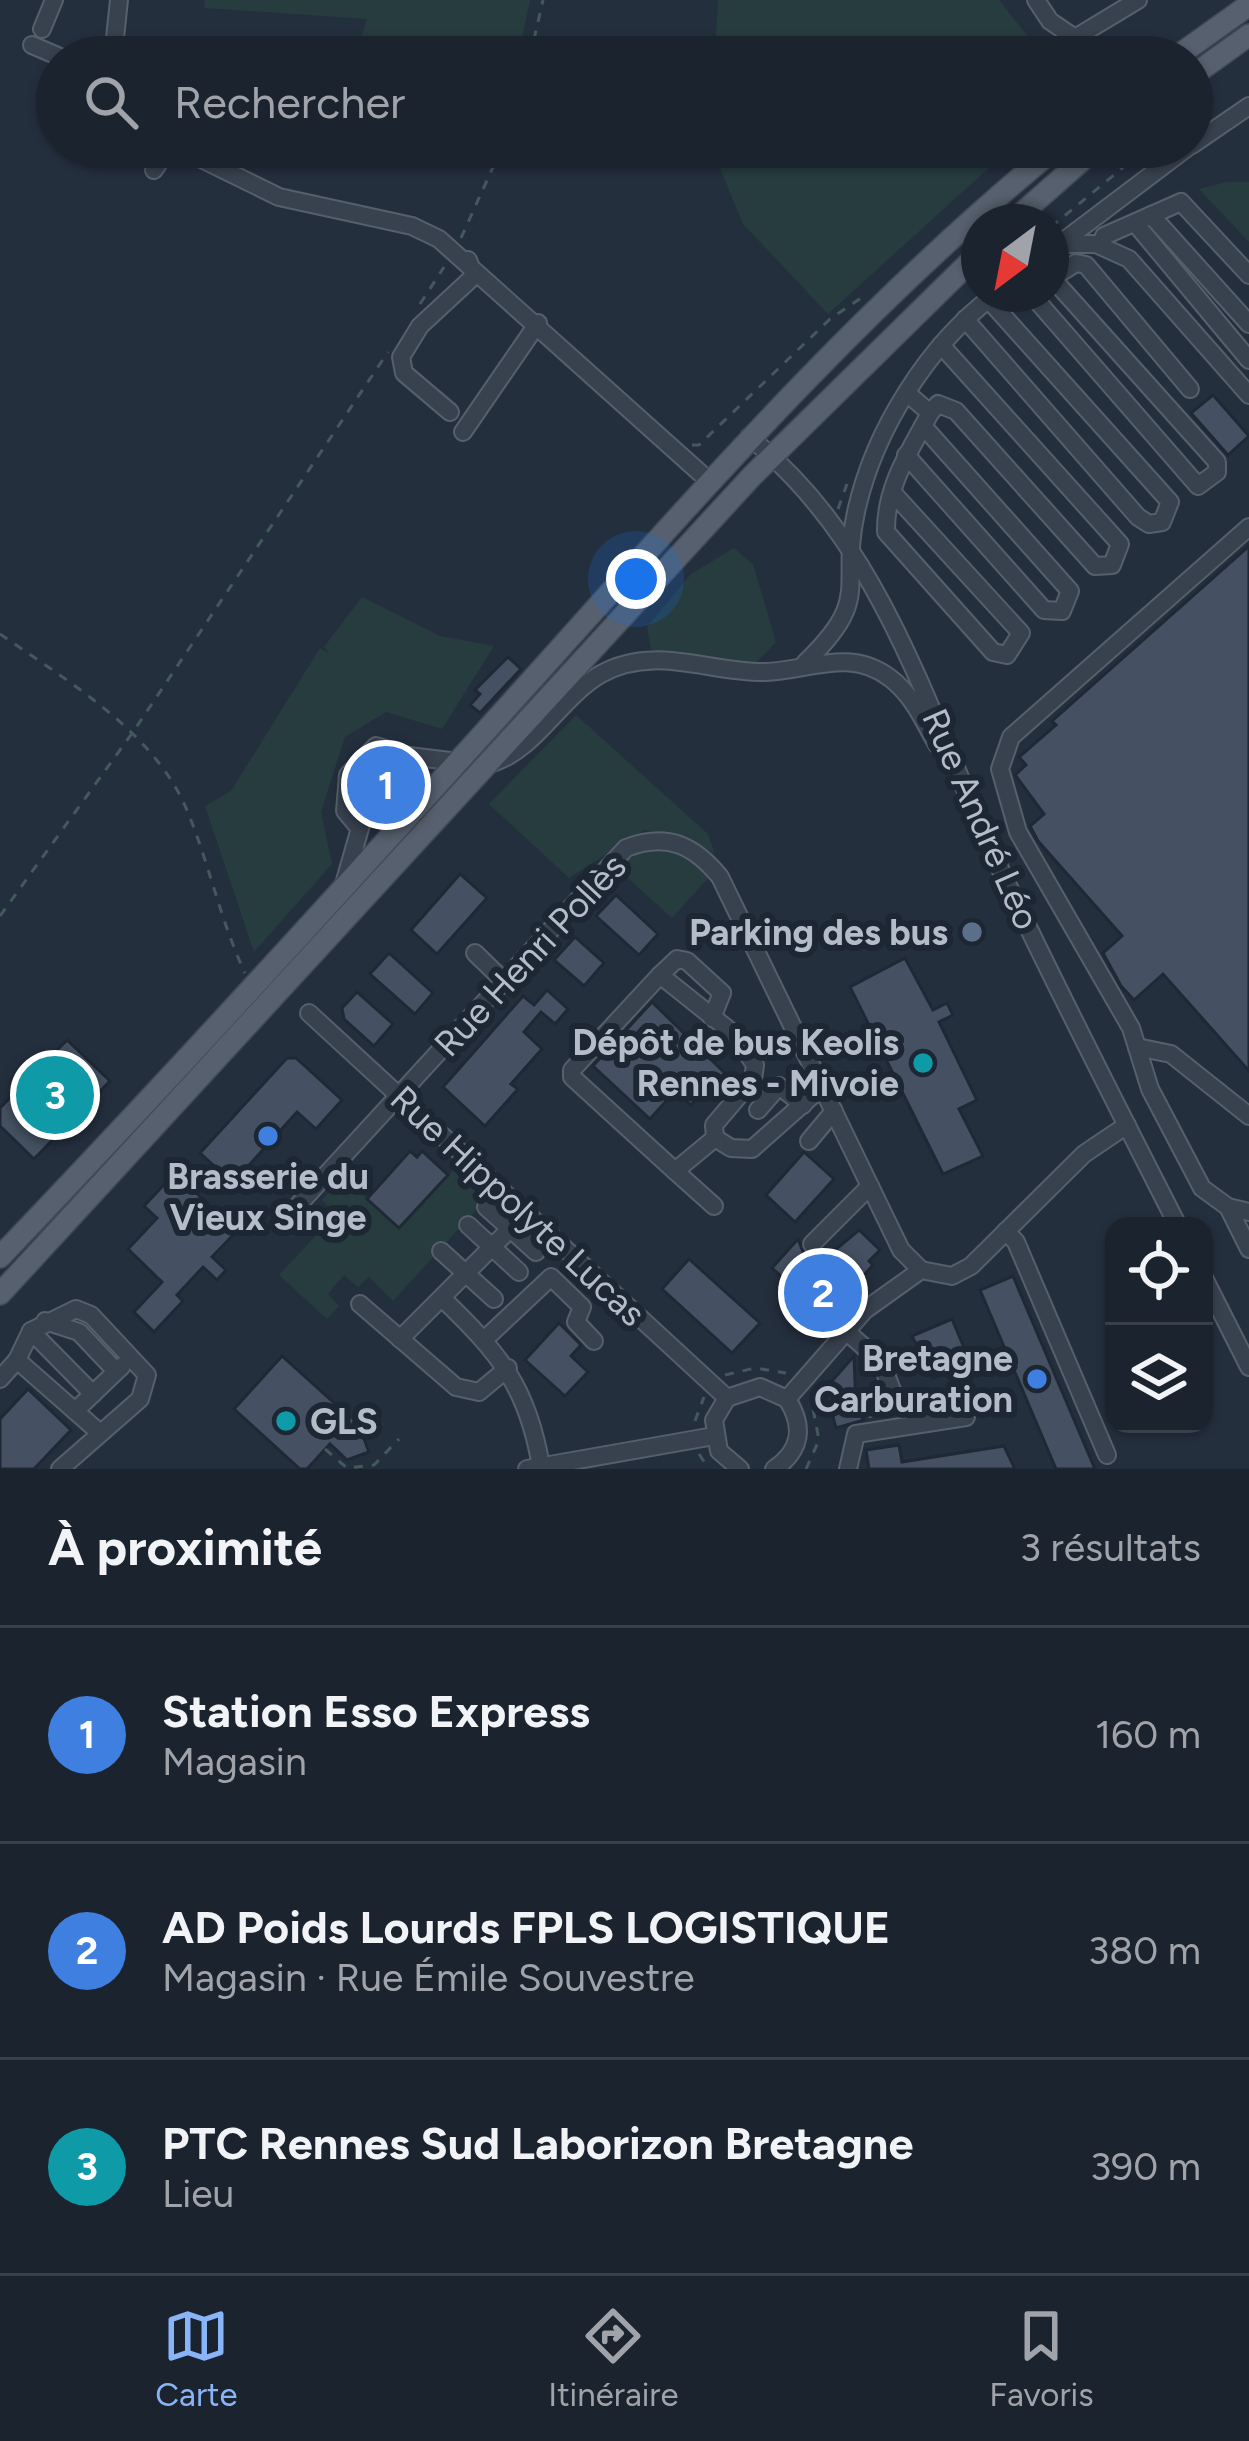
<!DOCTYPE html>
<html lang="fr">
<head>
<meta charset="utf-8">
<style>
  :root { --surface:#1b232e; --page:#242b36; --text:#f1f3f6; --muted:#a0a4aa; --line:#39404a; --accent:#8ab4f8 }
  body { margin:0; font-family:Figtree,sans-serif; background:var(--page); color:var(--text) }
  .controls { position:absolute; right:36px; bottom:36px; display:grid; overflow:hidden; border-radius:24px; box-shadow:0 3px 9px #0004 }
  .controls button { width:108px; height:108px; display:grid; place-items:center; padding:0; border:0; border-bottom:3px solid var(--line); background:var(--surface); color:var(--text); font:60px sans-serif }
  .compass { position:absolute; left:961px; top:204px; width:108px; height:108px; border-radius:50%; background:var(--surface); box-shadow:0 3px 9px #0004; rotate:212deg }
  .you { position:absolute; left:636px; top:579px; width:42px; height:42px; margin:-30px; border:9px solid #fff; border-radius:50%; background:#1a73e8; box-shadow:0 0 0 18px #1a73e833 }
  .badge { display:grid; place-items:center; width:78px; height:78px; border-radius:50%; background:var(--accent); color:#fff; font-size:39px; font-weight:700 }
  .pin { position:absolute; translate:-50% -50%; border:6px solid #fff; box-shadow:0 3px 12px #0006 }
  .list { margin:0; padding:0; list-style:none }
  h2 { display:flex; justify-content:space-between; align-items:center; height:156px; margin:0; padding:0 48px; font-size:51px }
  h2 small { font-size:39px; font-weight:400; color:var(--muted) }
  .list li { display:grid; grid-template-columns:78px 1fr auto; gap:36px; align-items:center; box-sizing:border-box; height:216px; padding:0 48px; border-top:3px solid var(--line) }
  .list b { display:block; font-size:45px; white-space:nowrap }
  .list p { margin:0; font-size:39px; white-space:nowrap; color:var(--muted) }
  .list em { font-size:39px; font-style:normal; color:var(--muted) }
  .icon { flex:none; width:66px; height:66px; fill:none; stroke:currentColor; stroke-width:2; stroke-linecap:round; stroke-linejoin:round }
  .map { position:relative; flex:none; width:1249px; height:1469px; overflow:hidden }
  .search { position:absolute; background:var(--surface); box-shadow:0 3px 9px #0004; left:36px; right:36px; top:36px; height:132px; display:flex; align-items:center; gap:30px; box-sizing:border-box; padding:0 42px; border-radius:66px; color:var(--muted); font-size:45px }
  .sheet { height:804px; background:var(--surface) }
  nav { display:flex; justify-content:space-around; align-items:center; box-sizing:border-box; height:168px; border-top:3px solid var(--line); background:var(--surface); font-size:33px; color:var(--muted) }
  nav a { display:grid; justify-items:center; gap:6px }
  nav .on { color:var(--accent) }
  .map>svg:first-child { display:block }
  .green { fill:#263c3f }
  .building { fill:#455162; stroke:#1f2835; stroke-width:3 }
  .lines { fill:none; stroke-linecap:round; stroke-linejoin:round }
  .minor-casing { stroke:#565f6c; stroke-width:20 }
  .major-casing { stroke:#414a57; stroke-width:24 }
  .path { stroke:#44595c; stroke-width:3; stroke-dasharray:9 9; stroke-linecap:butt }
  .minor { stroke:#38414e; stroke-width:16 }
  .major { stroke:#56606e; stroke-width:21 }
  .service-dot { fill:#5c6f8a; stroke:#1d2633; stroke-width:4.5 }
  .culture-dot { fill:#0f9aa8; stroke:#1d2633; stroke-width:4.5 }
  .shop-dot { fill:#3f7fe0; stroke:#1d2633; stroke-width:4.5 }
  .labels { text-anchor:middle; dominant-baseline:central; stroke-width:12; stroke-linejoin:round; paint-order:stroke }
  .street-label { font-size:36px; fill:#b4bcc9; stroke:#1d2633 }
  .poi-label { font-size:36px; font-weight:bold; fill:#b4bcc9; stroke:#1d2633; text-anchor:end }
</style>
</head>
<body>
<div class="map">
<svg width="1249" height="1469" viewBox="0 0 1249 1469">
  <rect width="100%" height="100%" fill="#242f3e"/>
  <!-- green -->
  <g class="green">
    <polygon points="205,0 530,0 518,57 355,57 367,19 204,8"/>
    <polygon points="718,0 999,0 1044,57 715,57"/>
    <polygon points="711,147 1012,147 828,314 743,224"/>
    <polygon points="1227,182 1249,182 1249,242 1199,189"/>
    <polygon points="734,548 753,564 776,642 755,664 651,650 647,627 691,574"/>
    <polygon points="362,597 440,636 494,646 442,729 386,712 345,737 321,812 332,864 254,952 205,806 231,791 320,648 330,654 324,647"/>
    <polygon points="576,715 708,834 715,854 688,837 644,830 569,878 489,804"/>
    <polygon points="644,848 685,855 709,877 672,918 617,868"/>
    <polygon points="453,1170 485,1200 393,1301 369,1277 358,1287 344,1275 328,1294 339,1306 327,1319 279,1275 336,1214 322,1200 343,1177 399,1228"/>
  </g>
  <!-- building -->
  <g class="building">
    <polygon points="1213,395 1249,436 1228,455 1191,413"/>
    <polygon points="1249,546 1249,1071 1163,974 1134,1000 1121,986 1103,953 1122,936 1038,841 1030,826 1044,814 1015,775 1026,765 1019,757 1056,725 1052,721"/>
    <polygon points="508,657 521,669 480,713 470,705 480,694 475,690"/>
    <polygon points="460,874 487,898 437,954 411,930"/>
    <polygon points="616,895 658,934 639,955 596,916"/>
    <polygon points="575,937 604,963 584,986 554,960"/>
    <polygon points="389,953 433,993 415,1014 370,974"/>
    <polygon points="905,958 933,1010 947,1003 953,1015 939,1022 977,1100 959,1109 983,1156 943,1174 850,987"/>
    <polygon points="547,990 568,1009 555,1024 541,1012 524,1032 542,1049 511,1084 518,1089 485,1126 443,1087 523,996 534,1005"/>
    <polygon points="357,992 393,1024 374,1046 344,1019 342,1008"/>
    <polygon points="652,1002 734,1082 713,1095 706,1089 691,1105 675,1091 650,1119 593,1066"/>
    <polygon points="67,1040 110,1081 34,1159 0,1126 0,1108"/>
    <polygon points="287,1058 296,1058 342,1100 316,1129 297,1112 233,1183 200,1153"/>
    <polygon points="410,1151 417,1157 422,1151 448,1175 399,1228 367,1199"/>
    <polygon points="804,1152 834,1179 795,1222 766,1195"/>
    <polygon points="175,1173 237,1231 212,1257 226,1270 217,1280 203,1267 177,1295 183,1301 154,1332 134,1312 162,1282 128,1249 157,1218 144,1206"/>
    <polygon points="859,1230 880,1250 869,1261 873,1265 826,1317 772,1268 798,1239 804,1254 822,1261"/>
    <polygon points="689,1259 760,1323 732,1353 662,1289"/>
    <polygon points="1013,1276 1095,1469 1056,1469 980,1290"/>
    <polygon points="952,1319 970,1362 933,1378 912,1336"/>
    <polygon points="559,1323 581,1345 571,1356 588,1372 565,1396 525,1360"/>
    <polygon points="282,1356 343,1411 361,1431 369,1452 347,1460 330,1444 307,1469 300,1469 234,1409"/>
    <polygon points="854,1356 856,1409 864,1420 836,1428 825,1389"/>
    <polygon points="28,1389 71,1430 34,1469 0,1469 0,1419"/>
    <polygon points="899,1445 902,1462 1004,1446 1015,1469 869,1469 866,1450"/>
  </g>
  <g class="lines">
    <!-- minor casing -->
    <g class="minor-casing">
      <g id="minor">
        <polyline points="1036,0 1050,21 1075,38 1138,0"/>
        <polyline points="42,29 54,0"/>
        <polyline points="32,45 60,57"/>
        <polyline points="113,57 119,0"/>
        <polyline points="1192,145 1249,106"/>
        <polyline points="177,147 279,197 412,226 439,239 708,480"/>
        <polyline points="154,170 169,147"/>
        <polyline points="1151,215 1249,324"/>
        <polyline points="1135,223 1249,360"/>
        <polyline points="1104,236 1181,202 1249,275"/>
        <polyline points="1061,243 1188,147"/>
        <polyline points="1060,244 1096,244 1129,259 1249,395"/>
        <polyline points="1052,278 1076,263 1086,265 1190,389"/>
        <polyline points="1031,294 1198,486 1217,472 1217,462 1051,277"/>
        <polyline points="965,319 1138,517 1149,524 1162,522 1170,502 988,299"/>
        <polyline points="450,412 404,373 401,357 420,326 474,276 468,260"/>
        <polyline points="930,413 938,404 956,411 1095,566 1112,565 1120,544 941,345"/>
        <polyline points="463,432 538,323"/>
        <path d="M749 437C882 542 927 711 995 858 1053 982 1116 1104 1178 1226"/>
        <polyline points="906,455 1044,610 1062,611 1070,591 923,426"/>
        <path d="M892 492 1021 633 1007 655 993 652 886 532C885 487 910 451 930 413L908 394"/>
        <polyline points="1249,527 1011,737 1000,769 1018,832 1131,1028 1150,1089 1202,1188 1228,1207 1249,1212"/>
        <path d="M805 663C874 596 839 589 856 512 874 430 928 345 994 295"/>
        <path d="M495 762C536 748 562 696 601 674 654 644 709 673 765 672 809 671 849 647 890 678 913 695 924 722 938 746"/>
        <polyline points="359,828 345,811 348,775 376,746 409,756"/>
        <polyline points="344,884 369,797 409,756 458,762"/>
        <polyline points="475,953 505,982"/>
        <polyline points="660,975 677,959 687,961 722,993 712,1018"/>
        <polyline points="309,1013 727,1398"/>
        <polyline points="1137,1047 1171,1054 1249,1116"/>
        <polyline points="758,1110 779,1086 803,1105"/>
        <polyline points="715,1138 675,1171 572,1077 572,1070 660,975 734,1034 755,1065 753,1079 714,1125 715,1138 731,1148 752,1149 822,1087"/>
        <polyline points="809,1141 834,1111"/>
        <polyline points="675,1171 714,1206"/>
        <polyline points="486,1207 536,1252"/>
        <polyline points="1228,1207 1249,1249"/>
        <path d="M290 1214 626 848C667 832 694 845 720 877L901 1250 921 1270"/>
        <polyline points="468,1225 519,1272"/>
        <polyline points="1006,1231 1016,1242 1107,1455"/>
        <polyline points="812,1244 870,1186"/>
        <polyline points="441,1251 494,1299"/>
        <polyline points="1204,1278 1249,1367"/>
        <path d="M442 1298C499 1353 528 1387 541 1467"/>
        <polyline points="360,1304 456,1387 479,1392 508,1368"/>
        <polyline points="45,1321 79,1332 116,1371"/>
        <polyline points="31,1331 93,1394"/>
        <polyline points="847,1332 881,1362 897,1403 869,1408"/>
        <polyline points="400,1339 510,1229"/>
        <polyline points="485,1339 551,1277 582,1307 576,1322 594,1341"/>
        <polyline points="17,1360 31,1331 76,1309 91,1315 147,1375 140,1399 60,1469"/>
        <polyline points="0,1379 17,1360 100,1433"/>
        <polyline points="787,1399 865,1310 921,1270 952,1276 971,1266 1084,1154 1127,1125"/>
        <polyline points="75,1411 122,1366"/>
        <polyline points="527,1469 714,1436"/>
        <path d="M740 1469 719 1451 714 1420 727 1398 760 1387 787 1399C805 1427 801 1451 774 1469"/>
        <polyline points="848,1469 856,1434 966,1417"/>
      </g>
    </g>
    <!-- major casing -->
    <g class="major-casing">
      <g id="major">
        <polyline points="1176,57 1249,5"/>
        <polyline points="1192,76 1249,35"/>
        <polyline points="1012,222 1097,147"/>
        <path d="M0 1257C180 1069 355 876 529 683 698 495 861 307 1057 147"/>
        <polyline points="0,1294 752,476 979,253"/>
      </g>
    </g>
    <!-- path -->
    <g class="path">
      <polyline points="530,57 543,0"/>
      <polyline points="1051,227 1132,160 1156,151"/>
      <polyline points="461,238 502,147"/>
      <polyline points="420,304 444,267"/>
      <polyline points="692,445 699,445 830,319 864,296"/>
      <polyline points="838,509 847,484"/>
      <path d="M0 634C66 680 153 731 186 808 209 862 220 920 245 973"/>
      <polyline points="0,916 133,732 388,352"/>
      <polyline points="725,1375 755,1368 786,1373"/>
      <polyline points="345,1416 368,1435"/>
      <polyline points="695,1421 704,1397"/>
      <polyline points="361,1438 382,1423"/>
      <polyline points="325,1449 347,1468 374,1465 399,1439"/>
      <polyline points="699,1454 709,1469"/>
      <polyline points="806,1469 819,1440 811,1398"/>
    </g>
    <!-- minor -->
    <use href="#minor" class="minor"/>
    <!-- major -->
    <use href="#major" class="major"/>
  </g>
  <!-- markers -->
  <circle class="service-dot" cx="972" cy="932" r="12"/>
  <g class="culture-dot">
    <circle cx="923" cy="1063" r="12"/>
    <circle cx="286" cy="1421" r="12"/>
  </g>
  <g class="shop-dot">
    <circle cx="268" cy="1136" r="12"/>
    <circle cx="1037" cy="1379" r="12"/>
  </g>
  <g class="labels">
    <!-- street labels -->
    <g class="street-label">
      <text transform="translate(981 819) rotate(66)">Rue André Léo</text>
      <text transform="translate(530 955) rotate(-47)">Rue Henri Pollès</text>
      <text transform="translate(518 1206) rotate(43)">Rue Hippolyte Lucas</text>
    </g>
    <!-- poi labels -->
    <g class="poi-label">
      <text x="948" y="932">Parking des bus</text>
      <text x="899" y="1042">Dépôt de bus Keolis<tspan x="899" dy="41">Rennes - Mivoie</tspan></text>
      <text x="268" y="1176" text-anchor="middle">Brasserie du<tspan x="268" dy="41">Vieux Singe</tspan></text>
      <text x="1013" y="1358">Bretagne<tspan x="1013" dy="41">Carburation</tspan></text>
      <text x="310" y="1421" text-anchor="start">GLS</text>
    </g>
  </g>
</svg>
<div class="controls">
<button><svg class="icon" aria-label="locate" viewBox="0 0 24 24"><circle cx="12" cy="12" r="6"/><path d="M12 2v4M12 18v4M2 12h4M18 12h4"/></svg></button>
<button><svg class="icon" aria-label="layers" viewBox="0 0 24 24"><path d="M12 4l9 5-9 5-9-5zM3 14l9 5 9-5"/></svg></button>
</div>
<svg class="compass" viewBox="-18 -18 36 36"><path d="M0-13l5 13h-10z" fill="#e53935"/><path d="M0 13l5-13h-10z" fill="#a0a4aa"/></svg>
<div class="you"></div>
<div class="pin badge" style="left:386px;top:785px;background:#3f7fe0">1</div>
<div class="pin badge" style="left:823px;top:1293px;background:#3f7fe0">2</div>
<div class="pin badge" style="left:55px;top:1095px;background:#0f9aa8">3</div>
<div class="search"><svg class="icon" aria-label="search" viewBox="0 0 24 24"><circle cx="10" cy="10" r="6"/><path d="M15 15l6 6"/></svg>Rechercher</div>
</div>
<section class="sheet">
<h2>À proximité<small>3 résultats</small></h2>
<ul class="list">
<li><span class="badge" style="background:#3f7fe0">1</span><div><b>Station Esso Express</b><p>Magasin</p></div><em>160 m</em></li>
<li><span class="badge" style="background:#3f7fe0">2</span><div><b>AD Poids Lourds FPLS LOGISTIQUE</b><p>Magasin · Rue Émile Souvestre</p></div><em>380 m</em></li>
<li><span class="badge" style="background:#0f9aa8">3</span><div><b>PTC Rennes Sud Laborizon Bretagne</b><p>Lieu</p></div><em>390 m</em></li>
</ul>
</section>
<nav>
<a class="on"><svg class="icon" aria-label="map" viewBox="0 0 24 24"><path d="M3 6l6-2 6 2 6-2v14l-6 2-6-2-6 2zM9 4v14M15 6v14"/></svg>Carte</a>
<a><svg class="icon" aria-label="directions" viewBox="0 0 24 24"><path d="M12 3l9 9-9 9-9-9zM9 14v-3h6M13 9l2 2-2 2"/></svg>Itinéraire</a>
<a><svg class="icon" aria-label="saved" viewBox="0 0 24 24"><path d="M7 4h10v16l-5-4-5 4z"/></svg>Favoris</a>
</nav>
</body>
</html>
